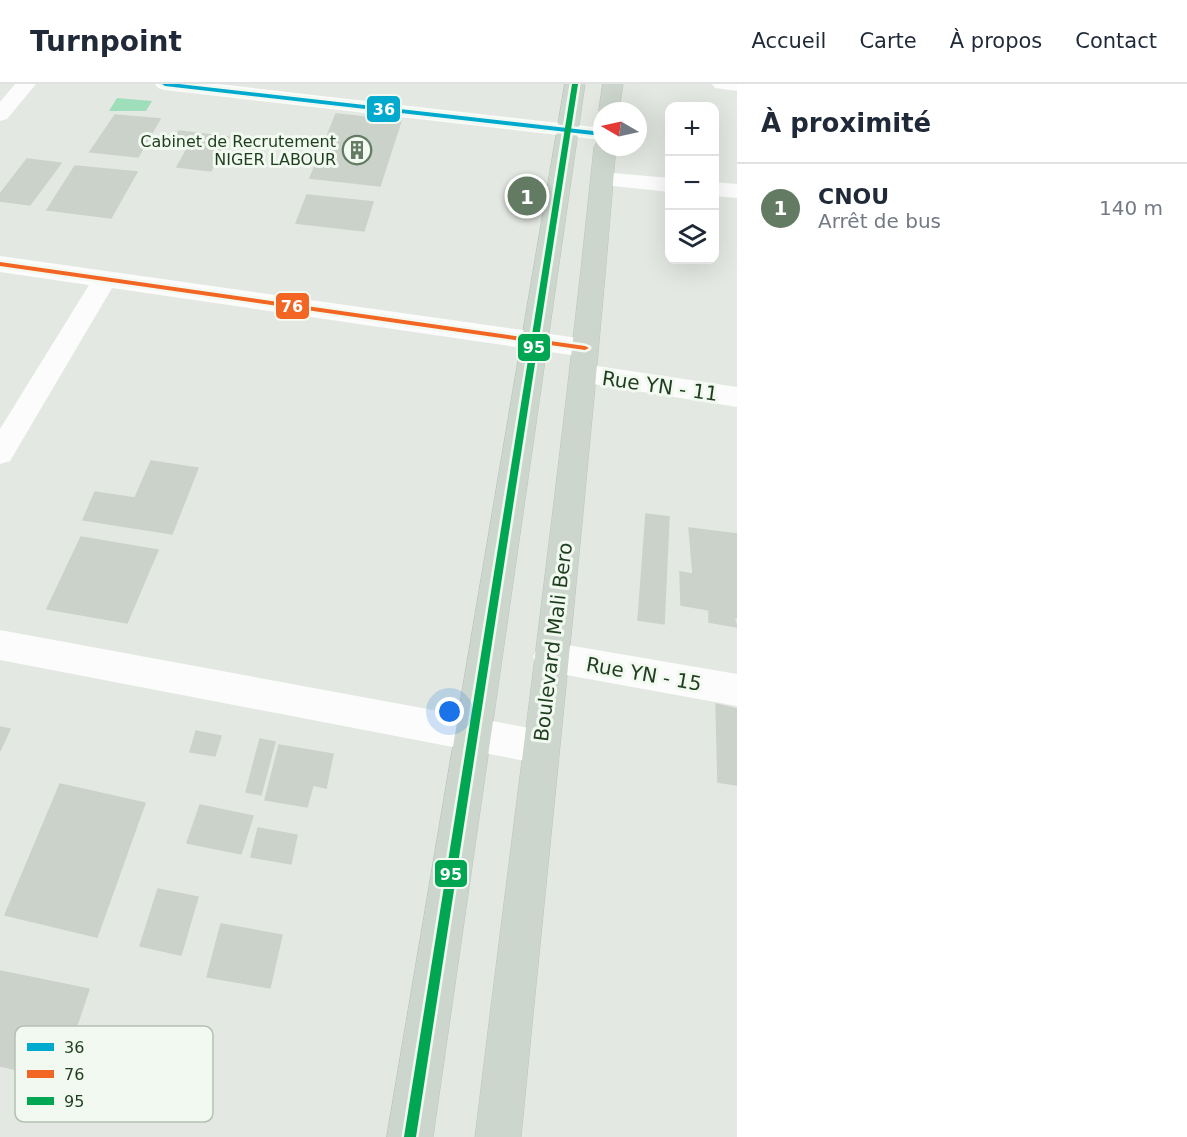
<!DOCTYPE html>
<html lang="fr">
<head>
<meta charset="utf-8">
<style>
  :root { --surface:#fff; --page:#f2f2f3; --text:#1f2937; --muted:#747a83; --line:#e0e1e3; --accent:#637a63 }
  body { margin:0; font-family:"DejaVu Sans",sans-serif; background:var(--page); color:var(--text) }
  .controls { position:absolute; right:18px; top:18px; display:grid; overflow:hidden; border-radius:12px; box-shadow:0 6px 24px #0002 }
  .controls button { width:54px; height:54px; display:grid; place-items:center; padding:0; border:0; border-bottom:2px solid var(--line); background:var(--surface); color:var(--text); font:30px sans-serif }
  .compass { position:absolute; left:593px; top:18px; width:54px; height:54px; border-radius:50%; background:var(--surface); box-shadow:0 6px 24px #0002; rotate:279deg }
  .you { position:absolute; left:450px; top:628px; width:21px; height:21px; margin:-15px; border:4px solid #fff; border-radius:50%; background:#1a73e8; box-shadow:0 0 0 9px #1a73e833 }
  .badge { display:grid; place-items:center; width:39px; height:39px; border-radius:50%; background:var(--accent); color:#fff; font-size:20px; font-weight:700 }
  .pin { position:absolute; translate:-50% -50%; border:3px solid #fff; box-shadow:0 2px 6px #0006 }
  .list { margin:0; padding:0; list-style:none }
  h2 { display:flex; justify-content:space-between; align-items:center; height:78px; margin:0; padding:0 24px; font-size:26px }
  h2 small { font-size:20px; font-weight:400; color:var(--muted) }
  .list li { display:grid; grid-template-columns:39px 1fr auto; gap:18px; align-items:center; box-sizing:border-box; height:90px; padding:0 24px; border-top:2px solid var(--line) }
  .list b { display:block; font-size:22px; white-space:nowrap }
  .list p { margin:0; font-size:20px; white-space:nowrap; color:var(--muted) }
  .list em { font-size:20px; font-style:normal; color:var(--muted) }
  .icon { flex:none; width:33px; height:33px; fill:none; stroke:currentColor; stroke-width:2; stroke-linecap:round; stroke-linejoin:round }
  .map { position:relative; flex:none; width:737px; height:1053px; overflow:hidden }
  header { display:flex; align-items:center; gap:36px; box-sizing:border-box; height:84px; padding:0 30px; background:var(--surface); border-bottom:2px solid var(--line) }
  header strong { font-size:28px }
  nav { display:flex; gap:33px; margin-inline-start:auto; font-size:21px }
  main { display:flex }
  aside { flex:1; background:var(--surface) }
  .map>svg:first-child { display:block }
  .water { fill:#9edeba }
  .building { fill:#cbd2ca; stroke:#ccd2cb; stroke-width:1.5 }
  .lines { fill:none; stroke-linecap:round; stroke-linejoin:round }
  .major-casing { stroke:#bbc5bb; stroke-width:1 }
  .minor { fill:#fbfcfb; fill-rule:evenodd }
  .major { fill:#ccd6cd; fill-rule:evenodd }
  .bus-1-casing { stroke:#f2f9f0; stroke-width:5 }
  .bus-2-casing { stroke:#f2f9f0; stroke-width:5 }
  .bus-3-casing { stroke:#f2f9f0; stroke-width:5 }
  .bus-1 { fill:#00a9ce; fill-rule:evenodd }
  .bus-2 { fill:#f26522; fill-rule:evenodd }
  .bus-3 { fill:#00a651; fill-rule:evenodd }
  .labels { text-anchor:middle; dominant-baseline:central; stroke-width:6; stroke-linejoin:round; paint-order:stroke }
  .far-poi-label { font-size:16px; fill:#1e3e1f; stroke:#f2f9f0; text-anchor:end }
  .street-label { font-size:20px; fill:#1e3e1f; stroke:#f2f9f0 }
  .key { fill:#f2f9f0; stroke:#b2c1b1; stroke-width:1.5 }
  .key-label { font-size:16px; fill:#1e3e1f }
  .line-badge { stroke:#f2f9f0; stroke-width:2 }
  .badge-label { font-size:16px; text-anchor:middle; font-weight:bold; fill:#fff }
</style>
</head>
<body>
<header>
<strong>Turnpoint</strong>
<nav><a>Accueil</a><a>Carte</a><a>À propos</a><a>Contact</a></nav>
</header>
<main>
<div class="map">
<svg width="737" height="1053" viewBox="0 0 737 1053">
  <rect width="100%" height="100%" fill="#e3e9e2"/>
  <!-- water -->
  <polygon class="water" points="117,14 152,17 146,27 109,27"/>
  <!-- building -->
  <g class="building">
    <polygon points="336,30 401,37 380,102 310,94"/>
    <polygon points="115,31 160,35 138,73 90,68"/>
    <polygon points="179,47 229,53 211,87 177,83 187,65 169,63"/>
    <polygon points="27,75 61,79 30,121 0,117 0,110"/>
    <polygon points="75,82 137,88 111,134 47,126"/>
    <polygon points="307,111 373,118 364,147 296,139"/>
    <polygon points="151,377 198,384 172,450 83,436 95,408 135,414"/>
    <polygon points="646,430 669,433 664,540 638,536"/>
    <polygon points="689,444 737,450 737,534 734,533 737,543 709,538 709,526 681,521 680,488 693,490"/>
    <polygon points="81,453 158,466 127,539 47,525"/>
    <polygon points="716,620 737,625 737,701 718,698"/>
    <polygon points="0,643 10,645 0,667"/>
    <polygon points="196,647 221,652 215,672 190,668"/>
    <polygon points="260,655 275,658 261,711 246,708"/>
    <polygon points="279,661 333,670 326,704 313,701 307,723 265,716"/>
    <polygon points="60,700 145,719 97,853 5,831"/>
    <polygon points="200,721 253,732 241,770 187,759"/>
    <polygon points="258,744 297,751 291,780 251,773"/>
    <polygon points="158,805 198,813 181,871 140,862"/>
    <polygon points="221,840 282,851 270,904 207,893"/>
    <polygon points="0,887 89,905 59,995 0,982"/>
  </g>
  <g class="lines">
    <!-- major casing -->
    <g class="major-casing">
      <g id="major">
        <polygon points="565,0 585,0 433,1053 387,1053"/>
        <polygon points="603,0 623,0 619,27 602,27 602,32 599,27"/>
        <path d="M602 57V63H616C589 393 553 723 521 1053H475C515 723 560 394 594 63L597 58Z"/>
      </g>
    </g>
    <!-- minor -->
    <g class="minor">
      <polygon points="15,0 36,0 7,35 0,37 0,18"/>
      <polygon points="155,0 218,0 602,44 602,56 165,6 158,4"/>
      <polygon points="712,0 737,0 737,7 715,4"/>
      <polygon points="602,88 670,94 670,108 594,100 591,95 594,90"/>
      <polygon points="714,98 737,100 737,114 714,112"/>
      <polygon points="0,172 585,255 594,258 598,264 594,270 585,273 112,204 10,377 0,380 0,345 89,201 0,188"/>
      <polygon points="584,280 737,303 737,323 574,297 570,290 574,283"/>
      <polygon points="0,546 541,646 554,651 559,663 554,675 541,680 0,576"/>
      <polygon points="550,558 737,590 737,622 550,588 538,584 533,573 538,562"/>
    </g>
    <!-- major -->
    <use href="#major" class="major"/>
    <!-- bus-1 casing -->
    <g class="bus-1-casing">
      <polygon id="bus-1" points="162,0 179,0 602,48 602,52 165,2"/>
    </g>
    <!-- bus-2 casing -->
    <g class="bus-2-casing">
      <polygon id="bus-2" points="0,178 585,262 589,264 585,266 0,182"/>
    </g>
    <!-- bus-3 casing -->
    <g class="bus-3-casing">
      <polygon id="bus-3" points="572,0 578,0 416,1053 404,1053"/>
    </g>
    <!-- bus-1 -->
    <use href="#bus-1" class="bus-1"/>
    <!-- bus-2 -->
    <use href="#bus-2" class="bus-2"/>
    <!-- bus-3 -->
    <use href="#bus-3" class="bus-3"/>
  </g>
  <!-- icons -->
  <defs>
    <g id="building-ring" transform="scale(1.5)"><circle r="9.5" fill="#f2f9f0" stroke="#637a63" stroke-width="1.5"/><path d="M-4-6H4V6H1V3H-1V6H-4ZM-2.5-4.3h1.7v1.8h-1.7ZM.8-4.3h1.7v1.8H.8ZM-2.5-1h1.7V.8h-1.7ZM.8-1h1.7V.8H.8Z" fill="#637a63"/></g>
  </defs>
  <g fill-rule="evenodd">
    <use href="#building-ring" x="357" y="66"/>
  </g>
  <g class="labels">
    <!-- far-poi labels -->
    <g class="far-poi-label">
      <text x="336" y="57">Cabinet de Recrutement<tspan x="336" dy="18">NIGER LABOUR</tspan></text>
    </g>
    <!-- street labels -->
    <g class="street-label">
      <text transform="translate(660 302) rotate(8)">Rue YN - 11</text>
      <text transform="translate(553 558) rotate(-83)">Boulevard Mali Bero</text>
      <text transform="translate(644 590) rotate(10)">Rue YN - 15</text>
    </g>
  </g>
  <!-- legend -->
  <rect x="15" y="942" width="198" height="96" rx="9" class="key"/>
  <rect x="27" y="959" width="27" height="8" fill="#00a9ce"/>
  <rect x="27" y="986" width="27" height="8" fill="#f26522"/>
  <rect x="27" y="1013" width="27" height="8" fill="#00a651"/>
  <g class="key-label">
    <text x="64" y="969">36</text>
    <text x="64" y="996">76</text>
    <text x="64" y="1023">95</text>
  </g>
  <g class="line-badge">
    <rect x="366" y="11" width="35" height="28" rx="6" fill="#00a9ce"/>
    <rect x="275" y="208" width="35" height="28" rx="6" fill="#f26522"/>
    <rect x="517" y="249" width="34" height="29" rx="6" fill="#00a651"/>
    <rect x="434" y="775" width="34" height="29" rx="6" fill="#00a651"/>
  </g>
  <g class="badge-label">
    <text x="384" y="31">36</text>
    <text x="292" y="228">76</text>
    <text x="534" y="269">95</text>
    <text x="451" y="796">95</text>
  </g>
</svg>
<div class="controls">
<button>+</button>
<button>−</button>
<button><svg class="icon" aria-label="layers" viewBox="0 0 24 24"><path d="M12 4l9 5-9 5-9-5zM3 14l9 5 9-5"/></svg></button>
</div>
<svg class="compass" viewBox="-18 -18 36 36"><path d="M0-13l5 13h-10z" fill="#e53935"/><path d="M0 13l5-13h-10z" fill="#747a83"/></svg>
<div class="you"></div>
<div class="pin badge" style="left:527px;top:112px">1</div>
</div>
<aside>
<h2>À proximité<small></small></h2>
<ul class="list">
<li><span class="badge">1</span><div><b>CNOU</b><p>Arrêt de bus</p></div><em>140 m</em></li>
</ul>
</aside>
</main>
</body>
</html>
